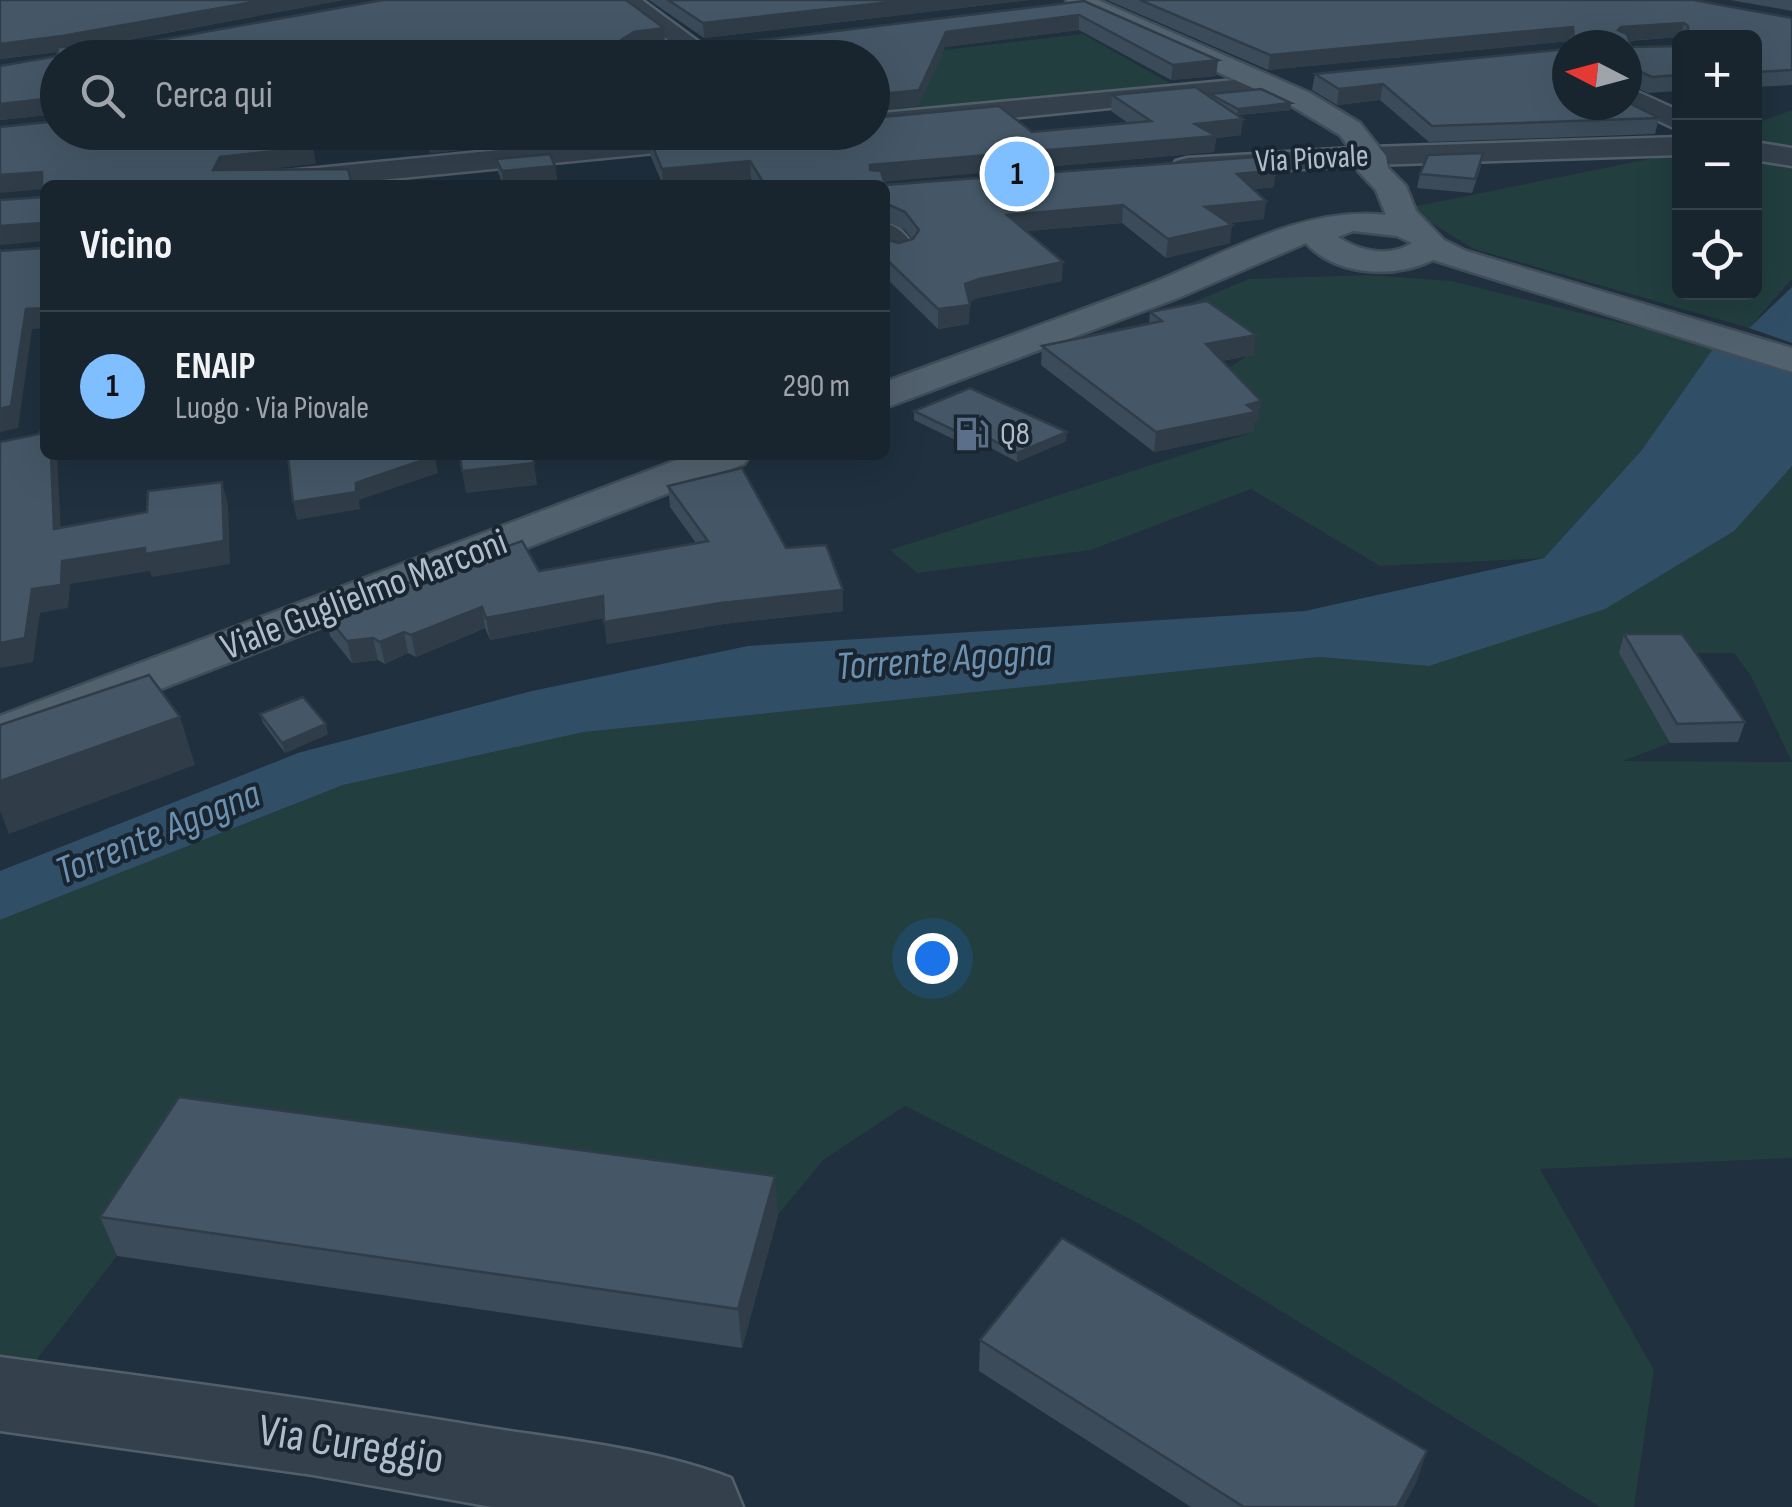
<!DOCTYPE html>
<html lang="it">
<head>
<meta charset="utf-8">
<style>
  :root { --surface:#18242e; --page:#25303a; --text:#f1f3f6; --muted:#9fa4aa; --line:#36414a; --accent:#7fbeff }
  body { margin:0; font-family:"Sofia Sans Condensed",sans-serif; background:var(--page); color:var(--text) }
  .controls { position:absolute; right:30px; top:30px; display:grid; overflow:hidden; border-radius:15px; box-shadow:0 10px 40px #0002 }
  .controls button { width:90px; height:90px; display:grid; place-items:center; padding:0; border:0; border-bottom:2px solid var(--line); background:var(--surface); color:var(--text); font:50px sans-serif }
  .compass { position:absolute; left:1552px; top:30px; width:90px; height:90px; border-radius:50%; background:var(--surface); box-shadow:0 10px 40px #0002; rotate:276deg }
  .you { position:absolute; left:932px; top:958px; width:35px; height:35px; margin:-25px; border:8px solid #fff; border-radius:50%; background:#1a73e8; box-shadow:0 0 0 15px #1a73e833 }
  .badge { display:grid; place-items:center; width:65px; height:65px; border-radius:50%; background:var(--accent); color:#111; font-size:32px; font-weight:700 }
  .pin { position:absolute; translate:-50% -50%; border:5px solid #fff; box-shadow:0 2px 10px #0006 }
  .list { margin:0; padding:0; list-style:none }
  h2 { display:flex; justify-content:space-between; align-items:center; height:130px; margin:0; padding:0 40px; font-size:42px }
  h2 small { font-size:32px; font-weight:400; color:var(--muted) }
  .list li { display:grid; grid-template-columns:65px 1fr auto; gap:30px; align-items:center; box-sizing:border-box; height:150px; padding:0 40px; border-top:2px solid var(--line) }
  .list b { display:block; font-size:38px; white-space:nowrap }
  .list p { margin:0; font-size:32px; white-space:nowrap; color:var(--muted) }
  .list em { font-size:32px; font-style:normal; color:var(--muted) }
  .icon { flex:none; width:55px; height:55px; fill:none; stroke:currentColor; stroke-width:2; stroke-linecap:round; stroke-linejoin:round }
  .map { position:relative; flex:none; width:1792px; height:1507px; overflow:hidden }
  .search { position:absolute; background:var(--surface); box-shadow:0 10px 40px #0002; left:40px; top:40px; width:850px; height:110px; display:flex; align-items:center; gap:25px; box-sizing:border-box; padding:0 35px; border-radius:55px; color:var(--muted); font-size:38px }
  .panel { position:absolute; background:var(--surface); box-shadow:0 10px 40px #0002; left:40px; top:180px; width:850px; height:280px; border-radius:15px }
  .map>svg:first-child { display:block }
  .green { fill:#223e3f; fill-rule:evenodd }
  .water { fill:#314e67 }
  .lines { fill:none; stroke-linecap:round; stroke-linejoin:round }
  .minor-casing { stroke:#525f6b; stroke-width:5 }
  .major-casing { stroke:#404d59; stroke-width:5 }
  .minor { fill:#34414d; fill-rule:evenodd }
  .major { fill:#52616e; fill-rule:evenodd }
  .wall { fill:#3b4b59 }
  .shaded-wall { fill:#303d48 }
  .building { fill:#455767; stroke:#303d48; stroke-width:2.5 }
  .labels { text-anchor:middle; dominant-baseline:central; stroke-width:8; stroke-linejoin:round; paint-order:stroke }
  .far-street-label { font-size:32px; fill:#afbcc9; stroke:#192632 }
  .far-poi-label { font-size:32px; fill:#afbcc9; stroke:#192632; text-anchor:start }
  .street-label { font-size:38px; fill:#afbcc9; stroke:#192632 }
  .water-label { font-size:40px; font-style:italic; fill:#6c91b0; stroke:#192632 }
  .near-street-label { font-size:45px; fill:#afbcc9; stroke:#192632 }
</style>
</head>
<body>
<div class="map">
<svg width="1792" height="1507" viewBox="0 0 1792 1507">
  <rect width="100%" height="100%" fill="#20303e"/>
  <!-- green -->
  <g class="green">
    <polygon points="1083,34 1173,85 884,114 873,106 872,58"/>
    <polygon points="1792,110 1792,148 1755,141 1754,124"/>
    <polygon points="1755,152 1792,159 1792,279 1749,328 1474,249 1407,208 1679,153 1680,292 1754,292"/>
    <polygon points="1368,275 1451,281 1715,346 1641,451 1544,558 1380,566 1251,489 1091,550 917,573 890,550 1250,433 1206,382 1249,355 1179,308 1249,279"/>
    <path d="M1792 466V1158L1540 1169 1654 1370 1634 1507H1600L1136 1222 905 1106 823 1160 778 1215 193 1136 117 1256 34 1363 0 1358V920L343 785 584 732 1319 657 1429 666 1754 508ZM1620 653H1734L1751 676 1792 762 1623 761 1670 743Z"/>
  </g>
  <!-- water -->
  <g class="water">
    <polygon points="1792,287 1792,343 1749,328"/>
    <polygon points="1715,346 1792,371 1792,466 1734,531 1605,609 1429,666 1319,657 584,732 343,785 0,920 0,871 298,753 532,691 748,646 1305,611 1544,558 1641,451"/>
  </g>
  <g class="lines">
    <!-- minor casing -->
    <g class="minor-casing">
      <g id="minor">
        <polygon points="615,0 642,0 710,50 698,58 688,55"/>
        <polygon points="1267,77 1280,85 1277,91 872,132 872,114"/>
        <polygon points="1627,87 1680,111 1680,131 1625,105"/>
        <polygon points="682,132 791,132 777,141 330,185 220,185 225,178 236,176"/>
        <polygon points="1680,137 1680,155 1371,165 1187,176 1176,173 1172,167 1176,161 1187,158 1371,147"/>
        <polygon points="1754,142 1792,148 1792,166 1754,160"/>
        <path d="M885 223C900 227 906 236 915 248L910 255 898 258 885 254Z"/>
        <path d="M0 1357C162 1379 323 1400 484 1427 566 1440 653 1448 731 1478L743 1507H492L313 1475 0 1431Z"/>
      </g>
    </g>
    <!-- major casing -->
    <g class="major-casing">
      <g id="major">
        <path d="M1066 0H1098L1310 93 1360 123 1386 156 1388 168 1406 186 1416 211 1444 240 1466 251 1792 348V372L1433 260C1394 279 1336 276 1306 243L1178 298 885 408V382C974 349 1064 317 1152 283 1226 253 1304 206 1386 215L1376 190 1358 171 1356 157 1340 135 1290 105 1070 5ZM1353 231 1397 236 1412 243C1389 258 1359 251 1338 237Z"/>
        <polygon points="690,455 750,455 744,464 0,751 0,716"/>
      </g>
    </g>
    <!-- minor -->
    <use href="#minor" class="minor"/>
    <!-- major -->
    <use href="#major" class="major"/>
  </g>
  <!-- wall -->
  <g class="wall">
    <polygon points="0,0 343,0 91,47 665,43 636,47 704,47 1084,1 1218,60 1216,76 1171,80 1079,30 945,47 919,105 872,111 872,58 58,58 58,114 0,120 57,56 57,52 0,59"/>
    <polygon points="649,0 1029,0 704,38"/>
    <polygon points="1107,0 1693,0 1792,18 1792,85 1754,87 1754,38 1680,37 1629,41 1631,47 1680,46 1680,91 1648,93 1629,84 1627,86 1627,45 1570,45 1570,41 1268,70"/>
    <polygon points="1730,0 1792,0 1792,11"/>
    <polygon points="1315,74 1567,105 1659,118 1655,134 1429,142 1380,100 1337,105 1312,90"/>
    <polygon points="1210,94 1290,110 1238,115 1241,135 1216,138 1214,152 884,181 885,185 755,185 751,179 681,185 663,185 651,157 650,140 1032,132 1128,123 1111,111 1112,95 1210,97"/>
    <polygon points="417,132 540,132 541,142 431,153"/>
    <polygon points="496,159 555,166 557,180 503,185 498,172"/>
    <polygon points="1481,166 1472,193 1417,188 1420,174"/>
    <polygon points="885,185 885,186 1274,187 1254,189 1264,219 1229,223 1230,243 1166,258 1122,223 1027,231 1062,281 978,298 969,302 969,324 938,329 885,277 885,239 899,243 912,239 905,230 885,221"/>
    <polygon points="1150,312 1254,355 1221,361 1258,421 1254,422 1253,432 1154,452 1041,365 1042,346 1149,324"/>
    <polygon points="914,411 1066,441 1017,462 984,444 974,449 914,420"/>
    <polygon points="668,486 786,548 843,590 843,611 723,624 607,644 604,618 490,640 485,628 416,657 408,653 385,664 378,660 352,663 330,636 325,614 539,571 696,543 670,507"/>
    <polygon points="1624,634 1745,722 1738,742 1670,743 1619,653"/>
    <polygon points="260,714 328,734 285,753 263,723"/>
    <polygon points="778,1215 742,1348 117,1256 100,1217"/>
    <polygon points="980,1340 1417,1481 1403,1507 1191,1507 979,1371"/>
  </g>
  <!-- shaded-wall -->
  <g class="shaded-wall">
    <polygon points="264,0 343,0 67,51 0,59 0,44"/>
    <polygon points="908,0 1029,0 704,38 703,23"/>
    <polygon points="1079,15 1079,30 945,47 919,105 872,111 872,95 946,32"/>
    <polygon points="1684,23 1680,37 1618,41 1618,30 1621,27"/>
    <polygon points="1573,27 1570,41 1268,70 1270,55"/>
    <polygon points="664,28 665,43 635,47 622,55 621,40 634,32"/>
    <polygon points="1218,60 1216,76 1171,80 1173,65"/>
    <polygon points="1383,84 1380,100 1337,105 1339,89"/>
    <polygon points="53,98 58,114 0,120 0,104"/>
    <polygon points="1291,103 1290,110 1237,115 1238,109"/>
    <polygon points="1243,119 1241,135 1216,138 1214,152 870,183 870,165"/>
    <polygon points="466,132 540,132 541,142 431,153 428,136"/>
    <polygon points="313,147 316,164 224,174 213,170 220,157"/>
    <polygon points="750,161 751,179 681,185 663,185 662,169"/>
    <polygon points="555,166 557,180 503,185 502,171"/>
    <polygon points="1276,170 1274,187 1235,191 1237,174"/>
    <polygon points="42,172 45,189 0,193 0,175"/>
    <polygon points="1266,201 1264,219 1203,225 1205,207"/>
    <polygon points="1123,205 1122,223 1007,233 1007,215"/>
    <polygon points="42,223 45,241 0,245 0,226"/>
    <polygon points="1232,225 1230,243 1166,258 1168,239"/>
    <polygon points="1063,262 1062,281 978,298 965,304 965,284 979,279"/>
    <polygon points="970,305 969,324 938,329 938,309"/>
    <polygon points="45,308 45,328 32,329 18,428 0,432 0,409 26,309"/>
    <polygon points="1256,335 1254,355 1204,364 1206,344"/>
    <polygon points="1261,401 1258,421 1254,422 1253,432 1154,452 1156,432"/>
    <polygon points="1067,432 1066,441 1017,462 1017,453"/>
    <polygon points="985,436 984,444 974,449 974,440"/>
    <polygon points="51,455 57,455 62,552 54,529"/>
    <polygon points="435,456 438,473 359,500 360,509 297,520 293,502"/>
    <polygon points="534,463 537,485 466,493 462,471"/>
    <polygon points="222,482 228,505 230,564 152,577 150,571 70,584 68,608 40,613 33,662 0,668 0,643 32,589 62,561"/>
    <polygon points="843,590 843,611 723,624 607,644 604,622 721,603"/>
    <polygon points="603,596 605,618 490,640 486,618"/>
    <polygon points="482,607 485,628 416,657 411,635"/>
    <polygon points="404,632 408,653 385,664 380,642"/>
    <polygon points="373,638 378,660 352,663 347,641"/>
    <polygon points="180,717 195,765 9,834 0,811 0,781"/>
    <polygon points="326,724 328,734 285,753 282,743"/>
    <polygon points="775,1176 778,1215 742,1348 738,1309"/>
    <polygon points="1427,1451 1417,1481 1403,1507 1397,1507"/>
  </g>
  <!-- building -->
  <g class="building">
    <polygon points="0,0 264,0 62,36 0,44"/>
    <polygon points="383,0 626,0 664,28 634,32 621,40 623,47 704,47 1084,1 1218,60 1173,65 1079,15 946,32 919,90 872,95 872,58 58,58 58,112 53,98 0,104 0,66 57,56 58,47 121,47"/>
    <polygon points="668,0 908,0 703,23"/>
    <polygon points="1140,0 1693,0 1792,18 1792,70 1754,72 1754,38 1688,38 1688,26 1684,23 1621,27 1618,30 1627,34 1631,47 1680,46 1680,75 1652,77 1632,68 1627,77 1627,45 1574,45 1573,27 1270,55"/>
    <polygon points="1567,49 1567,105 1627,105 1627,102 1659,118 1432,126 1383,84 1339,89 1315,74"/>
    <polygon points="1195,87 1243,119 1195,124 1216,136 870,165 870,170 881,171 885,185 765,185 750,161 662,169 650,140 730,132 872,132 872,118 999,106 1032,132 1151,121 1112,95"/>
    <polygon points="1261,89 1291,103 1238,109 1210,94"/>
    <polygon points="58,121 58,132 308,132 313,147 220,157 213,170 348,169 352,185 45,185 45,308 26,309 11,406 0,409 0,251 42,248 42,223 0,226 0,200 42,197 42,172 0,175 0,127"/>
    <polygon points="425,132 466,132 428,136"/>
    <polygon points="1483,153 1475,179 1420,174 1428,155"/>
    <polygon points="550,154 555,166 502,171 496,159"/>
    <polygon points="1255,157 1276,170 1237,174 1266,201 1205,207 1232,225 1168,239 1123,205 1007,215 1063,262 979,279 965,284 970,305 938,309 885,258 885,239 899,243 913,239 919,230 905,212 885,203 885,185"/>
    <polygon points="1207,301 1256,335 1206,344 1261,401 1247,405 1256,412 1156,432 1042,346 1162,321 1150,312"/>
    <polygon points="970,388 1067,432 1017,453 985,436 974,440 914,411"/>
    <polygon points="42,428 45,428 45,455 51,455 54,529 147,512 148,491 222,482 224,541 145,554 145,548 62,561 61,585 32,589 25,638 0,643 0,442 39,434"/>
    <polygon points="306,455 434,455 435,456 356,483 356,492 293,502 288,457"/>
    <polygon points="460,455 532,455 534,463 462,471"/>
    <polygon points="742,468 786,548 826,545 843,590 721,603 604,622 603,596 486,618 482,607 411,635 404,632 380,642 373,638 347,641 325,614 522,541 539,571 708,541 668,486"/>
    <polygon points="1624,634 1682,634 1745,722 1677,724"/>
    <polygon points="149,675 180,717 0,781 0,725"/>
    <polygon points="303,697 326,724 282,743 260,714"/>
    <polygon points="179,1097 775,1176 738,1309 100,1217"/>
    <polygon points="1062,1238 1427,1451 1397,1507 1244,1507 980,1340"/>
  </g>
  <!-- icons -->
  <defs>
    <g id="fuel-bare" transform="scale(2.7)"><path d="M-5.5-6h7V0h2V4h1.3V-2.5L3-4.5l.8-.8L6-3V5H2.5V1h-1V6h-7ZM-4.2-4.7v3.2H.2V-4.7Z" fill="#5c6f8a" stroke="#192632" stroke-width="2.5" paint-order="stroke"/></g>
  </defs>
  <g fill-rule="evenodd">
    <use href="#fuel-bare" x="972" y="434"/>
  </g>
  <g class="labels">
    <!-- far-street labels -->
    <g class="far-street-label">
      <text transform="translate(1312 159) rotate(-3)">Via Piovale</text>
    </g>
    <!-- far-poi labels -->
    <g class="far-poi-label">
      <text x="1000" y="434">Q8</text>
    </g>
    <!-- street labels -->
    <g class="street-label">
      <text transform="translate(364 595) rotate(-21)">Viale Guglielmo Marconi</text>
    </g>
    <!-- water labels -->
    <g class="water-label">
      <text transform="translate(944 660) rotate(-4)">Torrente Agogna</text>
      <text transform="translate(158 833) rotate(-22)">Torrente Agogna</text>
    </g>
    <!-- near-street labels -->
    <g class="near-street-label">
      <text transform="translate(351 1445) rotate(9)">Via Cureggio</text>
    </g>
  </g>
</svg>
<div class="controls">
<button>+</button>
<button>−</button>
<button><svg class="icon" aria-label="locate" viewBox="0 0 24 24"><circle cx="12" cy="12" r="6"/><path d="M12 2v4M12 18v4M2 12h4M18 12h4"/></svg></button>
</div>
<svg class="compass" viewBox="-18 -18 36 36"><path d="M0-13l5 13h-10z" fill="#e53935"/><path d="M0 13l5-13h-10z" fill="#9fa4aa"/></svg>
<div class="you"></div>
<div class="pin badge" style="left:1017px;top:174px">1</div>
<div class="search"><svg class="icon" aria-label="search" viewBox="0 0 24 24"><circle cx="10" cy="10" r="6"/><path d="M15 15l6 6"/></svg>Cerca qui</div>
<section class="panel">
<h2>Vicino<small></small></h2>
<ul class="list">
<li><span class="badge">1</span><div><b>ENAIP</b><p>Luogo · Via Piovale</p></div><em>290 m</em></li>
</ul>
</section>
</div>
</body>
</html>
